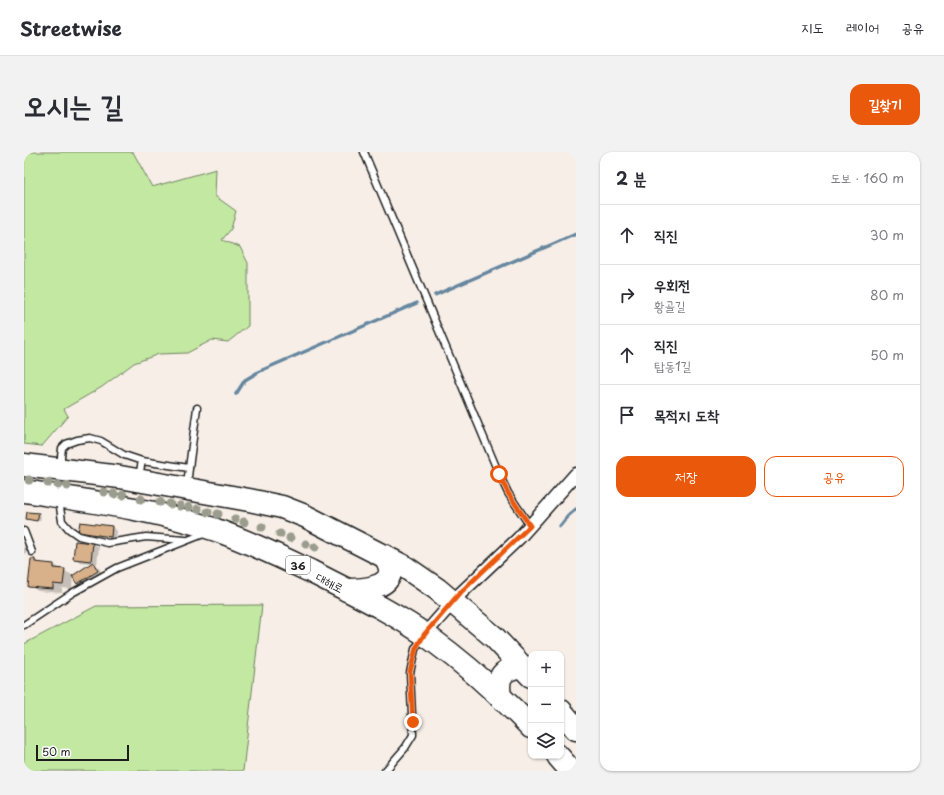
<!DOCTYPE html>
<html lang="ko">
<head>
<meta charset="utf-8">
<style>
  :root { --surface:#fff; --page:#f2f2f3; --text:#2b2b33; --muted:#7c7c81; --line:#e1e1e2; --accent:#ea580c }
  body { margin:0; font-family:"Playpen Sans","Poor Story",sans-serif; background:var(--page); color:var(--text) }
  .controls { position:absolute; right:12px; bottom:12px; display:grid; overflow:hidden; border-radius:8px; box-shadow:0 1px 3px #0004 }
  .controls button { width:36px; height:36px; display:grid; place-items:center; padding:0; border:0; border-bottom:1px solid var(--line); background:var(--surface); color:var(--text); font:20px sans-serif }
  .scale { position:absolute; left:12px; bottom:10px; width:93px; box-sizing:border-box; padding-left:4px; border:2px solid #1c1c1c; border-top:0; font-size:11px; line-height:14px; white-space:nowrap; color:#1c1c1c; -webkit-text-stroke:3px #fff; paint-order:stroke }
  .stop { position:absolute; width:12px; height:12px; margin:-9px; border:3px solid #ea580c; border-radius:50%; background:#fff }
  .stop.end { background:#ea580c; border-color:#fff; box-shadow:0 1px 4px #0008 }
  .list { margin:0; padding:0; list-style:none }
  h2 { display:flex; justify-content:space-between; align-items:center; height:52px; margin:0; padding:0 16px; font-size:17px }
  h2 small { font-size:13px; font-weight:400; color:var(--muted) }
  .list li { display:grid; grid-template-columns:26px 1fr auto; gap:12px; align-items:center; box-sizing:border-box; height:60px; padding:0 16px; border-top:1px solid var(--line) }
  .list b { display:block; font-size:15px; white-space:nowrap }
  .list p { margin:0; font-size:13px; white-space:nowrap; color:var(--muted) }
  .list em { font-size:13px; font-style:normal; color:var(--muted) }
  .actions { display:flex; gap:8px; padding:12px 16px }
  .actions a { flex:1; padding:9px 0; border:1px solid var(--accent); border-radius:12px; text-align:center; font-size:14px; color:var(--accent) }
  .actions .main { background:var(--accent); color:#fff }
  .icon { flex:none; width:22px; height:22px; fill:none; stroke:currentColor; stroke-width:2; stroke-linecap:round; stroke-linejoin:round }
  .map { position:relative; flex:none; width:552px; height:619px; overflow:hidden; border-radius:12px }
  header { display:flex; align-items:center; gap:24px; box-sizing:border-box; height:56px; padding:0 20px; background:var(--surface); border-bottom:1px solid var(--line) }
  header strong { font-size:19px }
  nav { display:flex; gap:22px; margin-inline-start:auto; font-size:14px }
  .intro { display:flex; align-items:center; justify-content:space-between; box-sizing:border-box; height:96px; padding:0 24px }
  h1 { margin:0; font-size:28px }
  .button { padding:10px 18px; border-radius:12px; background:var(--accent); color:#fff; font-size:14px; font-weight:700 }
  main { display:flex; gap:24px; padding:0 24px }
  aside { flex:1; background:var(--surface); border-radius:12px; box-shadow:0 1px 3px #0004 }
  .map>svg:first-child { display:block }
  .green { fill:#c2e8a2; stroke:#6f825f }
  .shadow { fill:#0003 }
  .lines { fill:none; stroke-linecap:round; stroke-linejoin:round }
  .stream { stroke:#66869f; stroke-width:3.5 }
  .building { fill:#d8b089; stroke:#1c1c1c }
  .lane-casing { stroke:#1c1c1c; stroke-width:9 }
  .street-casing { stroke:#1c1c1c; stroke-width:15 }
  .highway-casing { stroke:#1c1c1c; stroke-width:25 }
  .lane { stroke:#fff; stroke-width:6 }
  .street { stroke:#fff; stroke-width:12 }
  .highway { stroke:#fff; stroke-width:22 }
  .tree { fill:#9a9c8d }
  .route { stroke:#ea580c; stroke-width:5 }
  .labels { text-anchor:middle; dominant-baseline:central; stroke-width:4; stroke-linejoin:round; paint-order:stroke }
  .shield { fill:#fff; stroke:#606060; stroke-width:1 }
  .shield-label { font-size:11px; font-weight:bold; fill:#1c1c1c }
  .street-label { font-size:12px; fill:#1c1c1c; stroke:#fff }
</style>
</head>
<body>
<header>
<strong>Streetwise</strong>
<nav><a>지도</a><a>레이어</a><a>공유</a></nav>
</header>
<div class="intro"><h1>오시는 길</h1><a class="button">길찾기</a></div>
<main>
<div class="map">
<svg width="552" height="619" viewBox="0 0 552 619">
  <rect width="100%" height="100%" fill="#f7efe7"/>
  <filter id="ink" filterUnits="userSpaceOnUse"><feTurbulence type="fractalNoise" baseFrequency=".025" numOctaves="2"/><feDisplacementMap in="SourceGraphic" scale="8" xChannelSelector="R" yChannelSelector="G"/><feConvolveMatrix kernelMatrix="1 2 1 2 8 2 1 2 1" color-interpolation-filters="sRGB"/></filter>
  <g filter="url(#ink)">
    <!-- green -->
    <g class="green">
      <polygon points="0,0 109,0 128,35 192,17 191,44 212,59 207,77 198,88 216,95 224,111 224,174 204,190 188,188 163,201 135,202 110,211 78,235 40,257 44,264 18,294 0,292"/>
      <polygon points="238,453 219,619 0,619 0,492 72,454"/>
    </g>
    <!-- shadow -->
    <g class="shadow">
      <polygon points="14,362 17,364 16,369 6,368"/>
      <polygon points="88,375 93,379 92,387 61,383 56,380"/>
      <polygon points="52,390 69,392 75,395 73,412 56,410 50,406"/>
      <polygon points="0,391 5,399 0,402"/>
      <polygon points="11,408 16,411 30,413 50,424 69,412 74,415 79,422 60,435 54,431 49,423 48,437 38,436 38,441 14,439 5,434"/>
    </g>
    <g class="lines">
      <!-- stream -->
      <g class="stream">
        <polyline points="411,143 552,82"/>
        <polyline points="212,242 221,228 236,219 393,151"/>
        <polyline points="536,374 544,364 552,357"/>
      </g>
    </g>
    <!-- building -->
    <g class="building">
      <polygon points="3,360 15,361 13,369 2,367"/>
      <polygon points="56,370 88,374 87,385 54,380"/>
      <polygon points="51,389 69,391 67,409 49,407"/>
      <polygon points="7,407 11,407 11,410 30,412 30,416 41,417 39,433 29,432 29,437 4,435"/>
      <polygon points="69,410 74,419 53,432 48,424"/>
    </g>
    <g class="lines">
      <!-- lane casing -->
      <g class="lane-casing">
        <g id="lane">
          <polyline points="340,0 475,322 484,341 506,374"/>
          <polyline points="36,314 38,296 42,292 53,288 66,286 77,289 100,303 118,309"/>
          <polyline points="165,316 173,256"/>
          <polyline points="115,324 118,309 165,316 163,334"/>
          <polyline points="35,348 38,369 45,377 55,384 84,391 122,385 161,388"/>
          <polyline points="0,379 8,400"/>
          <polyline points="0,473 48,441 93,416 182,381"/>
          <polyline points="361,619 381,596 389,583 386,521 391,497 398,486"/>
        </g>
      </g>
      <!-- street casing -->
      <g class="street-casing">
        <polyline id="street" points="400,483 437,441 495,386 552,322"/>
      </g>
      <!-- highway casing -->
      <g class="highway-casing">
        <g id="highway">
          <polyline points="0,313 96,325 225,348 258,355 281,364 381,415 413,437 470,485 507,524"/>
          <path d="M0 339C64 349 130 357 192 378 225 390 255 404 286 419 327 440 370 460 407 487 443 513 476 543 507 575"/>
          <path d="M323 438C336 438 369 437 366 416 365 412 363 408 361 404"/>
          <path d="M476 545C473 524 477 518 498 514"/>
          <polyline points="537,559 552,577"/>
          <polyline points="534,604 547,619"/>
        </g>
      </g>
      <!-- lane -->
      <use href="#lane" class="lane"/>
      <!-- street -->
      <use href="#street" class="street"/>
      <!-- highway -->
      <use href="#highway" class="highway"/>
    </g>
    <!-- trees -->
    <g class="tree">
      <circle cx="5" cy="328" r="4.5"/>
      <circle cx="24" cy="331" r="4.5"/>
      <circle cx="34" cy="333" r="4.5"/>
      <circle cx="43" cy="334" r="4.5"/>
      <circle cx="80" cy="340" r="4.5"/>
      <circle cx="90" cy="342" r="4.5"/>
      <circle cx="99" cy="343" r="4.5"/>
      <circle cx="117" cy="347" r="4.5"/>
      <circle cx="136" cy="350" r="4.5"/>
      <circle cx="146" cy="352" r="4.5"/>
      <circle cx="156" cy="354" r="4.5"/>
      <circle cx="165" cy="355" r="4.5"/>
      <circle cx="174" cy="357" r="4.5"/>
      <circle cx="184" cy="360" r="4.5"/>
      <circle cx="194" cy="362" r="4.5"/>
      <circle cx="211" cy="367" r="4.5"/>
      <circle cx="220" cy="370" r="4.5"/>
      <circle cx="238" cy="375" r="4.5"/>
      <circle cx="256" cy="382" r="4.5"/>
      <circle cx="266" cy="386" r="4.5"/>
      <circle cx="282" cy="392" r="4.5"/>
      <circle cx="291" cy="395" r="4.5"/>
    </g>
  </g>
  <g class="lines" filter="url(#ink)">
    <!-- route -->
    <polyline class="route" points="389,570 386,520 392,496 400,483 436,441 506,374 484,341 475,322"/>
  </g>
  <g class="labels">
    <!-- shield labels -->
    <rect class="shield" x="262" y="404" width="24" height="18" rx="3"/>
    <g class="shield-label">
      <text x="274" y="413">36</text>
    </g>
    <!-- street labels -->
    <g class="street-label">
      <text transform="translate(306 430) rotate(27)">대해로</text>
    </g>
  </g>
</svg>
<div class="controls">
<button>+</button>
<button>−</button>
<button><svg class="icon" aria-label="layers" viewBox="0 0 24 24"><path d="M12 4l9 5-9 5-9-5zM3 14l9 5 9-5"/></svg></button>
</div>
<div class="scale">50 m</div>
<div class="stop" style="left:475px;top:322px"></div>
<div class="stop end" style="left:389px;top:570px"></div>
</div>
<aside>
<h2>2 분<small>도보 · 160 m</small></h2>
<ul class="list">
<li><svg class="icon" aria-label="ahead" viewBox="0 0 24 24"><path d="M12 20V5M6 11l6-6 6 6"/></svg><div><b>직진</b></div><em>30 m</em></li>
<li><svg class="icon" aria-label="right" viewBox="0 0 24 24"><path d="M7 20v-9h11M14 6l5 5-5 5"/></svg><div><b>우회전</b><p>황골길</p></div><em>80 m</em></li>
<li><svg class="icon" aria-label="ahead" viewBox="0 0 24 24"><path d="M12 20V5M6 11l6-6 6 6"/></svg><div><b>직진</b><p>탑동1길</p></div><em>50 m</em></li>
<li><svg class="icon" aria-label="arrive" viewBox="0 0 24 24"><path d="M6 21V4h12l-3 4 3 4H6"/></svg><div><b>목적지 도착</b></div></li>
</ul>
<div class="actions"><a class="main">저장</a><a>공유</a></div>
</aside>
</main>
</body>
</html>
